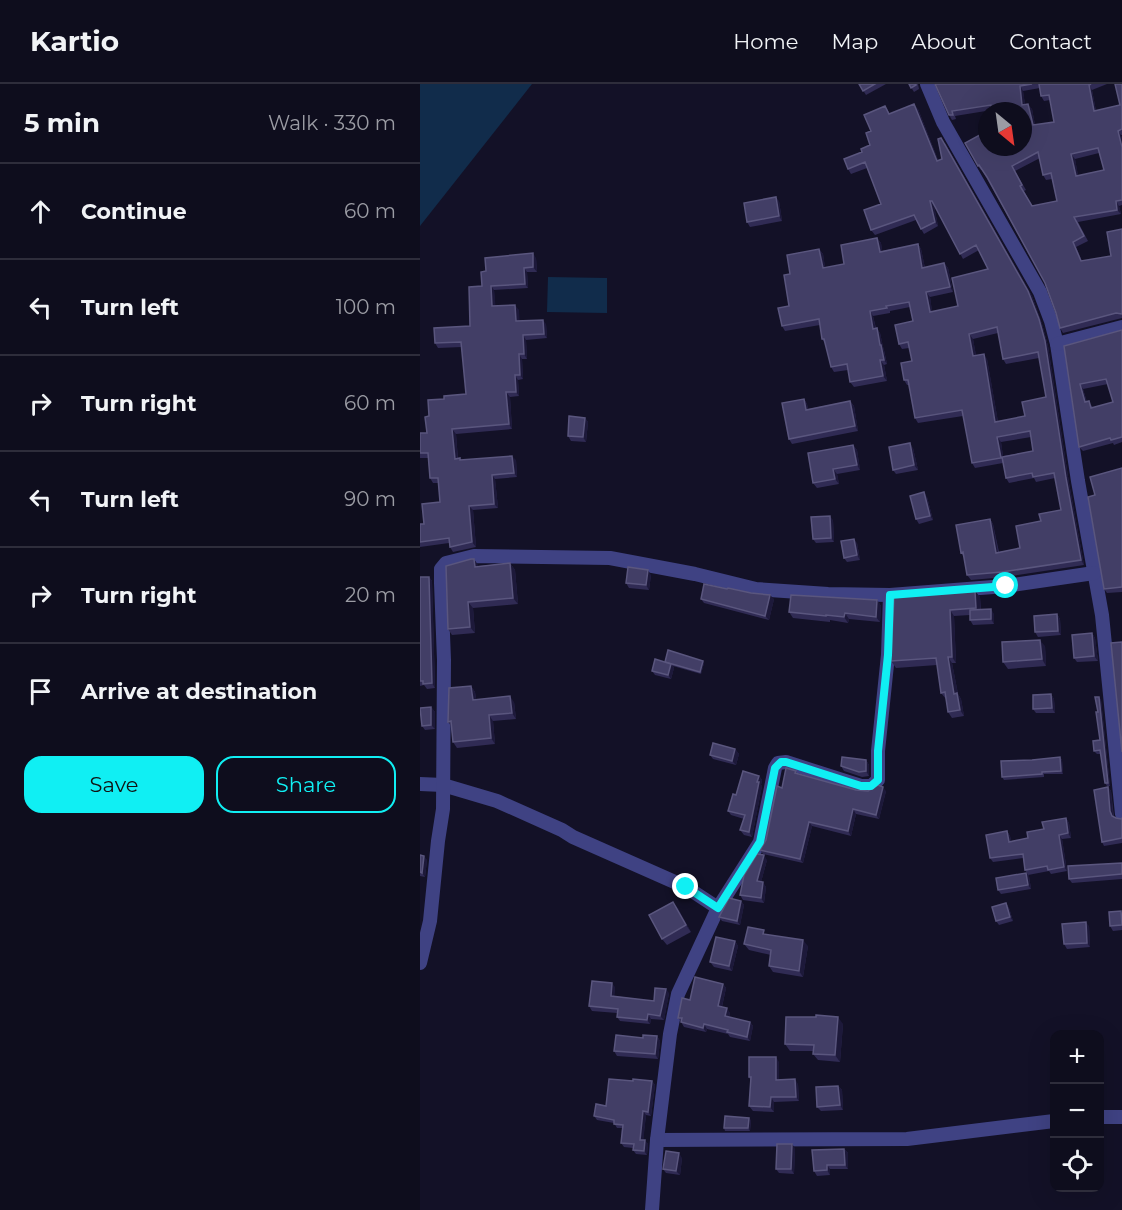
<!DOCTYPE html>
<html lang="en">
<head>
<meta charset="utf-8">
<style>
  :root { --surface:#0e0d1d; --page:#171626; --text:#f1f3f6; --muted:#9b9ca4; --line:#2e2d3b; --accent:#10eff3 }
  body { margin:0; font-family:Montserrat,sans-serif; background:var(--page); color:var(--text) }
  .controls { position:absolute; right:18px; bottom:18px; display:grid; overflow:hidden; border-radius:12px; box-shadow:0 6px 24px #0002 }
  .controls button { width:54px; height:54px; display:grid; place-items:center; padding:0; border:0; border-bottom:2px solid var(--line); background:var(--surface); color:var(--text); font:30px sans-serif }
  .compass { position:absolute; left:558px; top:18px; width:54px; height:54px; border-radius:50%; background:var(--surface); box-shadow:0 6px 24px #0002; rotate:151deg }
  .stop { position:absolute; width:18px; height:18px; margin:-14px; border:4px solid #10eff3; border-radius:50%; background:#fff }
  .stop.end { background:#10eff3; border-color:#fff; box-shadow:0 2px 6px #0008 }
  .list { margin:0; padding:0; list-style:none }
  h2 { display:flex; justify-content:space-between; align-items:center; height:78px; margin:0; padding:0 24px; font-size:26px }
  h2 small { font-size:20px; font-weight:400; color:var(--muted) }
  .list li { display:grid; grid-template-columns:39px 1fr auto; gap:18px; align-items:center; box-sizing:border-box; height:96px; padding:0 24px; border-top:2px solid var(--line) }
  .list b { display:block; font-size:22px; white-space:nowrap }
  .list em { font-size:20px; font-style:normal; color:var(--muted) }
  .actions { display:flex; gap:12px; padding:18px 24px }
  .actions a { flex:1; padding:14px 0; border:2px solid var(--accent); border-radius:18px; text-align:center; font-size:21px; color:var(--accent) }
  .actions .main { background:var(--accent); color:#111 }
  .icon { flex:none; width:33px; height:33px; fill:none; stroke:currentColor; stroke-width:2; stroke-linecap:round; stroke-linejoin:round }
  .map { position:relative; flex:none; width:702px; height:1126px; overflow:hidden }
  header { display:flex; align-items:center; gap:36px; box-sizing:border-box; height:84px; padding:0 30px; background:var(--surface); border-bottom:2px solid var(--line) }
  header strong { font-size:28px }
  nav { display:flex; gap:33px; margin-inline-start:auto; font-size:21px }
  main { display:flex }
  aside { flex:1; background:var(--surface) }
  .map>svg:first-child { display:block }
  .water { fill:#112c4b }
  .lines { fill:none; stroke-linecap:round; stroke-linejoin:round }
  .minor { stroke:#3f4283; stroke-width:14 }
  .wall { fill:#302b54; fill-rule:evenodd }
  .shaded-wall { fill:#1d193a }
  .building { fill:#423e66; stroke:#5a567e; stroke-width:1.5; fill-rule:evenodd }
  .route { stroke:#10eff3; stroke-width:8 }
</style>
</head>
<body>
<header>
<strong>Kartio</strong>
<nav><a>Home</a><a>Map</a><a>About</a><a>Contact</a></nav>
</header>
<main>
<aside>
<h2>5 min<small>Walk · 330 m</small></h2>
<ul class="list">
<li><svg class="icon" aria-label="ahead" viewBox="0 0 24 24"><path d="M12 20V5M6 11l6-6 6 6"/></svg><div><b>Continue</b></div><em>60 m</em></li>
<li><svg class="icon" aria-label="left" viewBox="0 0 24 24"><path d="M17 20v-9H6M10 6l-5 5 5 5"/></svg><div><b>Turn left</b></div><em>100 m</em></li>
<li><svg class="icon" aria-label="right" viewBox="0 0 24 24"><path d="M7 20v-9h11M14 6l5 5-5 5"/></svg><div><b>Turn right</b></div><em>60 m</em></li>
<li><svg class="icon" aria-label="left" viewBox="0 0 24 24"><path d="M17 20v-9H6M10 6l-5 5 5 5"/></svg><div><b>Turn left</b></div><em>90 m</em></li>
<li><svg class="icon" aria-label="right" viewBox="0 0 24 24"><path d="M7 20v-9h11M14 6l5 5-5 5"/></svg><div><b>Turn right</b></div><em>20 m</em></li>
<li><svg class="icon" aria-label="arrive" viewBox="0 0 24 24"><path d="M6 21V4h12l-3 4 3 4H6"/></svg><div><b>Arrive at destination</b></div></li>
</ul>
<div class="actions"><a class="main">Save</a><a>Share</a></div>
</aside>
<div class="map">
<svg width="702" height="1126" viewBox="0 0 702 1126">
  <rect width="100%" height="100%" fill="#131127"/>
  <!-- water -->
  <g class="water">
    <polygon points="0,0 112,0 0,142"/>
    <polygon points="128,193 187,194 187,229 127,228"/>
  </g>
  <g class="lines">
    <!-- minor -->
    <g class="minor">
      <polyline points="507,0 523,38 620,208 631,237 637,260 658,397 682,531 702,730"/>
      <polyline points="637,260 702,243"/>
      <polyline points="0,700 23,701 77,717 142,746 153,753 266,803 298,824"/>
      <polyline points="0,879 10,837 18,757 23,725 24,576 21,499 21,485 26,479 54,472 190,474 275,490 336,505 408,510 470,511 586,502 674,489"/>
      <polyline points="680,1033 702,1033"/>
      <polyline points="237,1056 487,1055 634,1037"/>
      <polyline points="232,1126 237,1056 250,950 258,910 298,824 340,758 355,684 358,679 366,678 441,702 451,702 458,696 458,667 468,571 470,511"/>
    </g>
  </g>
  <!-- wall -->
  <g class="wall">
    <polygon points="439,0 466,0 446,11"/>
    <polygon points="489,0 498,0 499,5 494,8"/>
    <path d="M515 0H687L672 6 676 27 700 21 702 0V51H701L702 55V121L699 122 701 130 658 138 668 157 656 163 662 177 691 172 702 145V234L643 249 640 244 636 229 625 199 562 86H561L558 82 603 63 572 26 535 32 536 35 532 36 529 31ZM620 4 621 12 624 17 630 16 634 38 615 41 612 25 605 21 603 7ZM679 69 684 86 658 92 655 75ZM620 74 623 91 626 96 632 95 637 117 612 122 604 107 606 106 595 87Z"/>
    <path d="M465 22 470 30 498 25 518 76 522 75 525 59 612 212 622 240 628 262 649 399 664 481 585 493 551 496 547 491 544 473 541 469 570 435 573 440 579 468 600 464 621 437 641 426 635 394 616 398 614 394 589 399 586 394 583 379 555 384 552 379 543 332 498 339 495 334 489 301H487L484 296 492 277 489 264 482 265 479 260 493 237 490 223 470 227V229L453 232 456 244 460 249 463 263 464 266 467 280 464 281 467 297 434 303 430 298 428 286 414 288 411 283 406 260 402 255 400 241 365 247 362 242 369 222 370 190 399 165 403 170 405 184 424 180 457 154 461 159 462 167 498 160 501 165 505 184 524 179 528 184 533 208 510 213 512 228 538 222 568 185 559 166 543 175 515 122H514L518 142 504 150 496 136 455 151 451 146 461 120 447 84 431 90 428 85 442 68 450 61 451 47ZM578 249 583 275 586 280 619 274 626 313 605 332 578 338 567 275 556 272 553 255ZM611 353 613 367 583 372 581 358Z"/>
    <polygon points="359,117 362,137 330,143 327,138"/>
    <polygon points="116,174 117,188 107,188 108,204 74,206 75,222 99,226 99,237 126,240 127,254 106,256 107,275 102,275 103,295 98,296 99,312 90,313 92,345 36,350 38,375 40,374 41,376 96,376 97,393 75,395 78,424 53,426 56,463 33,468 30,463 29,459 0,463 0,440 4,440 20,418 18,399 13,399 10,394 8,374 0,374 0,349 7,349 9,332 24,315 46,310 42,263 18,264 15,259 50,242 66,187"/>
    <path d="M702 246V358L694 361 693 359 663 367 659 363 644 262ZM688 300 693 318 673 324 672 322 667 318 663 305Z"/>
    <polygon points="384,315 387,320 388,325 430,317 434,322 438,347 372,360 369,355"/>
    <polygon points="165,334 168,338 166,358 151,357 148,352"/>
    <polygon points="433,361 437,366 440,386 417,390 419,400 397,404 393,399"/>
    <polygon points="493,364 498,386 476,390 473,386"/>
    <polygon points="702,384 702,508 687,509 684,505 675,411"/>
    <polygon points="507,413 513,436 499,440 496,435"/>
    <polygon points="413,436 414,458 396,459 393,455"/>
    <polygon points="437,459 440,476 427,478 424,474"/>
    <polygon points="54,475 58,482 90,479 95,486 98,520 53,524 55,549 32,551 28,545"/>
    <polygon points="231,491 229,506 209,504 206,499"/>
    <polygon points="0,493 9,493 12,497 15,604 7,605 4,601 0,602"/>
    <polygon points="555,507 560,513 561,526 574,530 574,540 553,541 550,536 550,531 534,532 536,579 532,579 538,610 541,615 544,632 532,634 528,628 526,615 521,609 517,581 476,584 471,577 474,513"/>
    <polygon points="281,515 354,515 349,536 284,519"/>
    <polygon points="457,516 461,522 460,538 429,535 428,539 410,536 410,538 373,534 369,528"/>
    <polygon points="637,530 640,535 641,551 618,553 615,548"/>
    <polygon points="672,549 675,554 678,577 657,578 654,574"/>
    <polygon points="625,562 626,582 588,585 583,578"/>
    <polygon points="283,577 284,579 281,590 253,582 254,584 251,595 235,591 232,587 245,578"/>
    <polygon points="51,602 55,608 56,615 94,618 96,635 73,637 75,660 37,664 33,658 31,642 28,638"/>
    <polygon points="631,610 634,615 635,629 616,629 613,625"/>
    <polygon points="679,613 681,616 690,702 687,702 685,699 681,670 677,670 674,667 680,656 678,628"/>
    <polygon points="11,623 15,628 15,645 5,646 2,642"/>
    <polygon points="315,665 319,670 316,681 293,675 290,671"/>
    <polygon points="640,673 642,676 643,690 624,690 624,693 584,696 582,693 612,676"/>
    <polygon points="446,676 449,681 449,692 442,693 424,687 421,682"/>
    <polygon points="376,687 377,689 436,706 466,707 459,735 436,730 431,752 392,742 383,779 343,770 340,766 346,756 362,704"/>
    <polygon points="339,692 342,696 341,701 342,702 332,753 324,751 320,746 324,735 311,731 308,727 316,711"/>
    <polygon points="688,703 691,707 694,733 696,734 701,735 702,734 702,759 684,762 682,758"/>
    <polygon points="646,734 649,739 651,754 642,755 647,787 631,790 629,787 608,791 605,786 603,774 573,778 570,774 587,747 590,752 591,757 608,754"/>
    <polygon points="0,771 7,776 5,793 0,792"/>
    <polygon points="347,776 341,798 346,803 344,819 323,816 320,811"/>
    <polygon points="702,779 702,795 652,799 649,795"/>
    <polygon points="606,789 609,792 611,805 581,810 578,806"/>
    <polygon points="321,817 324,821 320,841 302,837 299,833"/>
    <polygon points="253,818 271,848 247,861 242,855"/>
    <polygon points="586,819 589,824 593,837 579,841 576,837"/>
    <polygon points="702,828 702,846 693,847 690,842"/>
    <polygon points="669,842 670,863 647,865 644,860"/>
    <polygon points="315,857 318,862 312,887 294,883 290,878"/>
    <polygon points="324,860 388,862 383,893 353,888 349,882 351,871 329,866"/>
    <polygon points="303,900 306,904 302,923 310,929 309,933 330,938 333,942 330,957 310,953 308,950 287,945 286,948 264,943 261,938 261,937 258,934 270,916"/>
    <polygon points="195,903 194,912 234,917 249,909 244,936 231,935 230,940 200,937 197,933 197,929 172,927 169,922"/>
    <polygon points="396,933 423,940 420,978 398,976 393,970 393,967 370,967 365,960"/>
    <polygon points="237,952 240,957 238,975 197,972 194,967 223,954"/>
    <polygon points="359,978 359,996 378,1000 379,1017 354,1018 354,1028 333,1027 329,1022 331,997 329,993"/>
    <polygon points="232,997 235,1001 231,1032 226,1031 223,1056 228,1060 227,1071 216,1070 213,1066 213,1064 204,1063 201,1059 202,1044 197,1044 194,1039 177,1036 174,1032 186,1022"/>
    <polygon points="418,1002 422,1006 423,1026 401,1027 397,1023"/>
    <polygon points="331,1036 330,1047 305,1047 304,1044"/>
    <polygon points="375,1064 374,1090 359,1089 356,1085"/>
    <polygon points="424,1065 428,1069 428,1085 410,1085 410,1091 397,1092 394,1087"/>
    <polygon points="262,1074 260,1091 246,1089 243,1085"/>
  </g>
  <!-- shaded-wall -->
  <g class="shaded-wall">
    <polygon points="669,1 672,6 677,32 674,27"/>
    <polygon points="600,2 603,7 606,26 602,21"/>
    <polygon points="494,20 498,25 520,81 517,77"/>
    <polygon points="608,20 612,25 616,46 613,41"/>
    <polygon points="698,47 701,51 702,55 702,63"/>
    <polygon points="521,54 612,212 622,240 628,262 649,399 664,481 661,476 646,394 625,257"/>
    <polygon points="651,70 655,75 659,97 656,92"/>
    <polygon points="356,113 359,117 362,137 359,132"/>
    <polygon points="510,117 514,122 518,142 515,138"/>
    <polygon points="696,117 699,122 701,130 697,126"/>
    <polygon points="457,154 461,159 463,173 460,168"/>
    <polygon points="653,158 656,163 664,182 661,177"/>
    <polygon points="498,160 501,165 506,189 502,184"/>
    <polygon points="399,165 403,170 406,189 403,184"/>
    <polygon points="113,169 116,174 117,188 113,183"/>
    <polygon points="524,179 528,184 533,208 530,203"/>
    <polygon points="104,184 107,188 108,204 105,200"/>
    <polygon points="71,202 74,206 76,227 72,222"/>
    <polygon points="506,208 510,213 513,233 510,228"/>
    <polygon points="95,221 99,226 100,242 96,237"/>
    <polygon points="450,227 453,232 457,250 453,245"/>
    <polygon points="123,236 126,240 127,254 124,250"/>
    <polygon points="457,244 460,249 467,280 464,276 460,261"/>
    <polygon points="549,250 553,255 557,277 553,272"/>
    <polygon points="103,251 106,256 107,275 104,270"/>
    <polygon points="99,270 102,275 103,295 100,291"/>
    <polygon points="564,270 567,275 579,343 575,338"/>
    <polygon points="460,276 464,281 467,297 463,292"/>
    <polygon points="95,291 98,296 99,312 96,308"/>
    <polygon points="660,300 663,305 668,323 665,318"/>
    <polygon points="86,308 90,313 92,345 89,340"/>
    <polygon points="384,315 387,320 389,331 386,326"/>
    <polygon points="430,317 434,322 438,347 435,342"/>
    <polygon points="165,334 168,338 166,358 163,353"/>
    <polygon points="32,345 36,350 38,380 35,375"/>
    <polygon points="577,353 581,358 584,379 581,374"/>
    <polygon points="490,359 493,364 498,386 494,381"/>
    <polygon points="433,361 437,366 440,386 437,381"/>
    <polygon points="92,372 96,376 97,393 94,389"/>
    <polygon points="413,385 417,390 419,400 415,395"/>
    <polygon points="72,391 75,395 78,424 74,420"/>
    <polygon points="504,408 507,413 513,436 510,432"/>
    <polygon points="49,422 53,426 56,463 52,458"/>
    <polygon points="410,432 413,436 414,458 411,454"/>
    <polygon points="570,435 573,440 579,474 576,469"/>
    <polygon points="434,455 437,459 440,476 437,471"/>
    <polygon points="54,475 58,481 59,489 55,483"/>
    <polygon points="90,479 95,486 98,520 93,514"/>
    <polygon points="228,486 231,491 229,506 226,501"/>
    <polygon points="9,493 12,497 15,604 12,599"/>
    <polygon points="555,507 560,513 561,530 556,524"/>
    <polygon points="350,511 354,515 349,536 345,532"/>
    <polygon points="457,516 461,522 460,538 456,533"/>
    <polygon points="48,518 53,524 55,549 50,543"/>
    <polygon points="571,525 574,530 574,540 571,535"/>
    <polygon points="530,526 534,532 536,579 532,573"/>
    <polygon points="425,529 429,535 428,539 424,533"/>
    <polygon points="637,530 640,535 641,551 638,547"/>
    <polygon points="672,549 675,554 678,577 674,572"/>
    <polygon points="620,556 625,562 626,582 622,575"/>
    <polygon points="528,573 532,579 538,610 541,615 544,632 540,626 534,610"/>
    <polygon points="283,577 284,579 281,590 280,588"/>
    <polygon points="251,580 254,584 251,595 248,591"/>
    <polygon points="51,602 55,608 57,621 53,616"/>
    <polygon points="631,610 634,615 635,629 632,624"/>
    <polygon points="90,612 94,618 96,635 92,629"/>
    <polygon points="679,613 681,616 690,702 688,699"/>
    <polygon points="11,623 15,628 15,645 11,641"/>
    <polygon points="69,631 73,637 75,660 71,654"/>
    <polygon points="315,665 319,670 316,681 312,677"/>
    <polygon points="640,673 642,676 643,690 641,687"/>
    <polygon points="446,676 449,681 449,692 446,687"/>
    <polygon points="339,692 342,696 341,701 342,702 332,753 329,748"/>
    <polygon points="463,703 466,707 459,735 456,731"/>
    <polygon points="688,703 691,707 693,731 695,736 690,727"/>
    <polygon points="433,725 436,730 431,752 428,747"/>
    <polygon points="646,734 649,739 651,754 648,749"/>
    <polygon points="389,738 392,742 383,779 380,775"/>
    <polygon points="587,747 590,752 592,762 589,758"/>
    <polygon points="639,751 642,755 647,787 644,783"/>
    <polygon points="344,771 347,776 340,802 337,797"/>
    <polygon points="4,772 7,776 5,793 2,789"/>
    <polygon points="606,789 609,792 611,805 608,801"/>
    <polygon points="343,798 346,803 344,819 341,814"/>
    <polygon points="321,817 324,821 320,841 317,837"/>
    <polygon points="253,818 258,824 271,848 266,841"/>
    <polygon points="586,819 589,824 593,837 590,833"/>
    <polygon points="666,838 669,842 670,863 667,859"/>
    <polygon points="383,856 388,862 383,893 379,887"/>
    <polygon points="315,857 318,862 312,887 309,882"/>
    <polygon points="192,899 195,903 194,916 191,912"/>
    <polygon points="303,900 306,904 301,927 298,922"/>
    <polygon points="246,905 249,909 244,936 240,932"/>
    <polygon points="307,924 310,929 308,936 305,932"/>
    <polygon points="228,930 231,935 230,940 227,936"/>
    <polygon points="418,933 423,940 420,978 415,971"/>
    <polygon points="330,938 333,942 330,957 327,953"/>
    <polygon points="284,940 287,945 286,948 283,944"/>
    <polygon points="237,952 240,957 238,975 235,970"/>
    <polygon points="356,973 359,978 359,1000 356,996"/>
    <polygon points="375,995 378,1000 379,1017 376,1013"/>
    <polygon points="232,997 235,1001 231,1032 228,1028"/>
    <polygon points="418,1002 422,1006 423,1026 420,1021"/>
    <polygon points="351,1013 354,1018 354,1028 350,1023"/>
    <polygon points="223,1027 226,1031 223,1060 220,1056"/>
    <polygon points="329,1034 331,1036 330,1047 328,1044"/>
    <polygon points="225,1056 228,1060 227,1071 224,1067"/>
    <polygon points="372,1060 375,1064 374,1090 371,1085"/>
    <polygon points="424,1065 428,1069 428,1085 425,1081"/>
    <polygon points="259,1069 262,1074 260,1091 256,1087"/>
    <polygon points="407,1081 410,1085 410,1091 407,1086"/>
  </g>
  <!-- building -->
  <g class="building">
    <polygon points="439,0 455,0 443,7"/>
    <polygon points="489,0 496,0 496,1 491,4"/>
    <path d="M515 0H612L600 2 602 21 608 20 613 41 634 38 629 11 621 12 619 0H671L669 1 674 27 700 21 695 0H702V45L698 47 702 63V116L696 117 697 126 654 133 664 152 653 158 661 177 691 172 687 148 702 145V230L696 229 640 244 636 229 625 199 567 93 559 81 558 82 545 59 567 47V63H603V27H572L571 21 532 27 533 31H529ZM678 64 684 86 656 92 651 70ZM618 68 623 91 631 89 637 117 612 122 600 102 602 101 592 82Z"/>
    <path d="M494 20 517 77 522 75 518 55 521 54 608 207 619 235 625 257 646 394 661 476 582 488 547 491 543 468 541 469 536 441 570 435 576 469 600 464 596 442 621 437 619 430 641 426 634 389 613 393 612 389 586 394 582 373 613 367 610 347 577 353 581 374 552 379 542 326 495 334 488 296H484L481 279 492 277 488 258 479 260 475 241 493 237 489 218 466 222 467 224 450 227 453 245 457 244 460 261H461L464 276H460L463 292 430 298 427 280 411 283 404 255H402L399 235 362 242 358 224 369 222 364 191 370 190 367 171 399 165 403 184 424 180 421 161 457 154 460 168 498 160 502 184 524 179 530 203 506 208 510 228 538 222 532 194 568 185 556 161 540 170 512 117H510L515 138 501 145 494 131 451 146 444 126 461 120 445 78 428 85 424 75 442 68 441 65 450 61 446 49 451 47 444 31 465 22 469 30ZM577 243 583 275 618 268 626 313 602 318 605 332 575 338 564 270 553 272 549 250Z"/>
    <polygon points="356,113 359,132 327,138 324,119"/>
    <polygon points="113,169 113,183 104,184 105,200 71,202 72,222 95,221 96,237 123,236 124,250 103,251 104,270 99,270 100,291 95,291 96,308 86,308 89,340 32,345 35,375 40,374 40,376 92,372 94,389 72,391 74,420 49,422 52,458 30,463 29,454 0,458 0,440 4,440 2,420 20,418 18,394 10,394 8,369 0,369 0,349 7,349 5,333 9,332 8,316 24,315 24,312 46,310 41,258 15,259 14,244 50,242 49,203 62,202 61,188 66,187 65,174"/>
    <path d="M702 246V353L691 356 690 354 659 363 644 262ZM686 295 693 318 671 324 669 317 665 318 660 300Z"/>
    <polygon points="384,315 386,326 430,317 435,342 369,355 362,319"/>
    <polygon points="149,332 165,334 163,353 148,352"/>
    <polygon points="490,359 494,381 473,386 469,363"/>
    <polygon points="433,361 437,381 413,385 415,395 393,399 388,369"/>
    <polygon points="702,384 702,503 684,505 668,413 675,411 670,393"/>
    <polygon points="504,408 510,432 496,435 490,412"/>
    <polygon points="410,432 411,454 393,455 391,433"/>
    <polygon points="434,455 437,471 424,474 421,457"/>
    <polygon points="51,475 54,475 55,483 90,479 93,514 48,518 50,543 28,545 26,482"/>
    <polygon points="208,483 228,486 226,501 206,499"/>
    <polygon points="0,493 9,493 12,599 3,600 3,597 0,597"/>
    <polygon points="284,500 307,505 308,504 331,509 350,511 345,532 281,515"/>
    <polygon points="555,507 556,524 530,526 532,573 528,573 534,610 537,609 540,626 528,628 525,608 521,609 516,574 471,577 474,513"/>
    <polygon points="371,511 457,516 456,533 425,529 424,533 406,531 406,532 369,528"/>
    <polygon points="571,525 571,535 550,536 550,526"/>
    <polygon points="637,530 638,547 615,548 614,532"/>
    <polygon points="672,549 674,572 654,574 652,551"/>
    <polygon points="620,556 622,575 583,578 582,558"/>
    <polygon points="702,558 702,668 691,559"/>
    <polygon points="248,566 283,577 280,588 245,578"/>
    <polygon points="235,575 251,580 248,591 232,587"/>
    <polygon points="51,602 53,616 90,612 92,629 69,631 71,654 33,658 31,637 28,638 29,604"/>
    <polygon points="631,610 632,624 613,625 613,611"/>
    <polygon points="675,613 679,613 688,699 685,699 680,666 674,667 673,657 680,656 676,628 678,628"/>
    <polygon points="11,623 11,641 2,642 0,624"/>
    <polygon points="293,659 315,665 312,677 290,671"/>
    <polygon points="422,673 446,676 446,687 439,688 421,682"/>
    <polygon points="640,673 641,687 622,688 622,690 582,693 581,677 612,676"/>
    <polygon points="366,684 376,687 375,689 436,706 448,707 458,701 463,703 456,731 433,725 428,747 389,738 380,775 340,766 346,756 357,702 362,704"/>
    <polygon points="323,687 339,692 337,698 339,698 329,748 320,746 325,731 308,727 313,710 316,711"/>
    <polygon points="688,703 690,727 692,732 696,734 701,735 702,734 702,754 682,758 674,706"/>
    <polygon points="646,734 648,749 639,751 644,783 628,786 627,782 605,786 603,770 570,774 566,751 587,747 589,758 608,754 607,748 624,745 622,738"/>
    <polygon points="337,770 344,771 337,797 343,798 341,814 320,811 324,791"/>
    <polygon points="0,771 4,772 2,789 0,788"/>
    <polygon points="702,779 702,790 649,795 648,782"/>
    <polygon points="606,789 608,801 578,806 576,794"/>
    <polygon points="309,814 321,817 317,837 299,833"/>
    <polygon points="253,818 266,841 242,855 229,831"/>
    <polygon points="586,819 590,833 576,837 572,823"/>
    <polygon points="701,827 702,841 690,842 689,828"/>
    <polygon points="666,838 667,859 644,860 642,840"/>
    <polygon points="328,843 344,846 343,850 383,856 379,887 349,882 351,866 324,860"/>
    <polygon points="296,853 315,857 309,882 290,878"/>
    <polygon points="275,893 303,900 298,922 307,924 305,932 330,938 327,953 307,948 308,946 284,940 283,944 261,938 262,934 258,934 262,914 270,916"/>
    <polygon points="172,897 192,899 191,912 234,917 235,904 246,905 240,932 228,930 227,936 197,933 198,925 169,922"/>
    <polygon points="396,931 418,933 415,971 393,970 394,961 365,960 366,933 396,933"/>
    <polygon points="196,951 223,954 223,951 237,952 235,970 194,967"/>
    <polygon points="329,973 356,973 356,996 375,995 376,1013 351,1013 350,1023 329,1022 331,993 329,993"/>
    <polygon points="189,995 213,997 213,995 232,997 228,1028 223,1027 220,1056 225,1056 224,1067 213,1066 214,1060 201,1059 203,1041 194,1040 194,1036 174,1032 176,1020 186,1022"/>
    <polygon points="418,1002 420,1021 397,1023 396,1003"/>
    <polygon points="305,1032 329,1034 328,1044 304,1044"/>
    <polygon points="357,1060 372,1060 371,1085 356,1085"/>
    <polygon points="424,1065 425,1081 407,1081 407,1086 394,1087 392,1066"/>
    <polygon points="246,1067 259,1069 256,1087 243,1085"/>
  </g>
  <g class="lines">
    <!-- route -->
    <polyline class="route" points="266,803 298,824 340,758 355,684 361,678 366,678 441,702 451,702 458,696 458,667 468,571 470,511 586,502"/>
  </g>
</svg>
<div class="controls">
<button>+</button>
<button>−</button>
<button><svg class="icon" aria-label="locate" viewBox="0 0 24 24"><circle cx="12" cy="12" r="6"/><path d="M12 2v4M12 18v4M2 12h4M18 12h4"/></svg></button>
</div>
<svg class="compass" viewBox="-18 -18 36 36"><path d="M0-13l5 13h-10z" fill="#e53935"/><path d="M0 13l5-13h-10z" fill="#9b9ca4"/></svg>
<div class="stop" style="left:586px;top:502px"></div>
<div class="stop end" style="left:266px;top:803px"></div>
</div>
</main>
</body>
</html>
